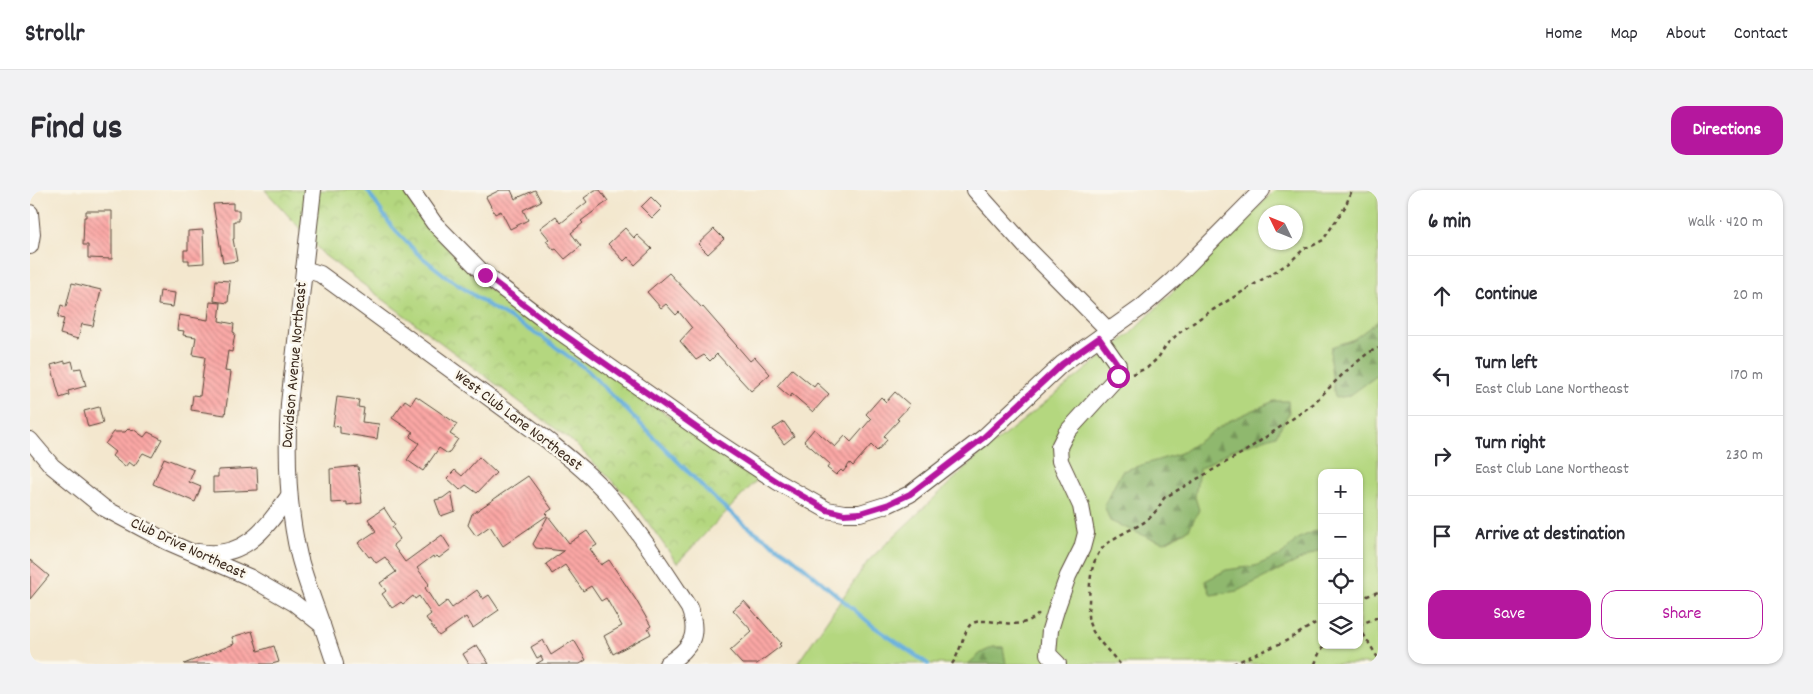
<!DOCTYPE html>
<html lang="en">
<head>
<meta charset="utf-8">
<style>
  :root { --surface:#fff; --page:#f2f2f3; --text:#2b2b33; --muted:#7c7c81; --line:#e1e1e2; --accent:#b5179e }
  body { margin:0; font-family:Dekko,sans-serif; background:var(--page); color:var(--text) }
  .controls { position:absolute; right:15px; bottom:15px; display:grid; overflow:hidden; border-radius:10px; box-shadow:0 1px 4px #0004 }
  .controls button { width:45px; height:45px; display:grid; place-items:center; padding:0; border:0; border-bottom:1px solid var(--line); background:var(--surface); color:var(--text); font:25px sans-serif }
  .compass { position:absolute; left:1228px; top:15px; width:45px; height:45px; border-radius:50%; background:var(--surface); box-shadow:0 1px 4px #0004; rotate:313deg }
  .stop { position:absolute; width:15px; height:15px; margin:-11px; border:4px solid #b5179e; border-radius:50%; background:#fff }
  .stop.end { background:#b5179e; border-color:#fff; box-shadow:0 1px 5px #0008 }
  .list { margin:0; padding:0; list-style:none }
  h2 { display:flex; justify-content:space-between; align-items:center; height:65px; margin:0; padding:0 20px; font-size:21px }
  h2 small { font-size:16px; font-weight:400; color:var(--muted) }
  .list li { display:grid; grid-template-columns:32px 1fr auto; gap:15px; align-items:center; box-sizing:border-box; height:80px; padding:0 20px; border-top:1px solid var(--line) }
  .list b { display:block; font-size:19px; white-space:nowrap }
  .list p { margin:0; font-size:16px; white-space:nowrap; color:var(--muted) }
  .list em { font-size:16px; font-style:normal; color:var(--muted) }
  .actions { display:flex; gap:10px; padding:15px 20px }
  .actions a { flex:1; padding:11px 0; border:1px solid var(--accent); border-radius:15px; text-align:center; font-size:18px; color:var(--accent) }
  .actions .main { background:var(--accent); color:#fff }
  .icon { flex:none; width:28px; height:28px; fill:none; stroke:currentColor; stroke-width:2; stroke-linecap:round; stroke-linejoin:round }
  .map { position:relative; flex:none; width:1348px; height:474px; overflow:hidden; border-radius:15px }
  header { display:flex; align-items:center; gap:30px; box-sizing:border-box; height:70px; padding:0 25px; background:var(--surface); border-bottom:1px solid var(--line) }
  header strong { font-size:24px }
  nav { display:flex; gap:28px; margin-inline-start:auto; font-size:18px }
  .intro { display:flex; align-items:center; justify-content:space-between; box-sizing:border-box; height:120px; padding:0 30px }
  h1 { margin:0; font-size:35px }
  .button { padding:12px 22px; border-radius:15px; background:var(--accent); color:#fff; font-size:18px; font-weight:700 }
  main { display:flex; gap:30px; padding:0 30px }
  aside { flex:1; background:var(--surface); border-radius:15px; box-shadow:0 1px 4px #0004 }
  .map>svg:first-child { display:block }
  .grass { fill:#b4d77f; stroke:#78804e; fill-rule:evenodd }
  .forest { fill:url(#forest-firs); stroke:#657146 }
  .park { fill:url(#park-crowns); stroke:#78804e }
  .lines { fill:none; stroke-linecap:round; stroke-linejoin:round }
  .stream { stroke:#65afdd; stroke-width:4 }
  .building { fill:url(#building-back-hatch) }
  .minor-casing { stroke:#574638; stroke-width:18 }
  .path { stroke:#574638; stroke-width:2.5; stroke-dasharray:4 4; stroke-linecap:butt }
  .minor { stroke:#fff; stroke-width:16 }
  .route { stroke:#b5179e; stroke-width:6 }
  .labels { text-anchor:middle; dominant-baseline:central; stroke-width:5; stroke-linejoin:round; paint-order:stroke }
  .street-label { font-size:16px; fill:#3b2a1e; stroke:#fbf7ec }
</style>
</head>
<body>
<header>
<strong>Strollr</strong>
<nav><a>Home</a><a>Map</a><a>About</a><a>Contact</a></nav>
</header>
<div class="intro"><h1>Find us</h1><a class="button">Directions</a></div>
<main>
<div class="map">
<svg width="1348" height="474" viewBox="0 0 1348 474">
  <defs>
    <pattern id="forest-firs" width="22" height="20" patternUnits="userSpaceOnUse" patternTransform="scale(1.25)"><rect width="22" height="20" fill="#8fb86e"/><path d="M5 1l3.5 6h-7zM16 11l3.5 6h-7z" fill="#76965a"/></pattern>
    <pattern id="park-crowns" width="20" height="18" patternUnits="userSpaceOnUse" patternTransform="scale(1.25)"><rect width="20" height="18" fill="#b4d77f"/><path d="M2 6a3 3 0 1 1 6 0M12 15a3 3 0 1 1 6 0" fill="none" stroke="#9cb96d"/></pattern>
    <pattern id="building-back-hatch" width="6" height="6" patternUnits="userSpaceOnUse" patternTransform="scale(1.25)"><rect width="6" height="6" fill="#fba7a5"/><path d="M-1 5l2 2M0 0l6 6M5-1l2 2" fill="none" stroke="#cc8886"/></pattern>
  </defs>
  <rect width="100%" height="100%" fill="#fbf7ec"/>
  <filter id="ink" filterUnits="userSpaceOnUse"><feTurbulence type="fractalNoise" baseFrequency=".02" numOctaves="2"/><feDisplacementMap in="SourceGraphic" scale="10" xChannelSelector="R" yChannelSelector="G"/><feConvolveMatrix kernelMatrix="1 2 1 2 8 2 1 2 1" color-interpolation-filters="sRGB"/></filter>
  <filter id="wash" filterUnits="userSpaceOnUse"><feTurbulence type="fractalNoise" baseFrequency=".0096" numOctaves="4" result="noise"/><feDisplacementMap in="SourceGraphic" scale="20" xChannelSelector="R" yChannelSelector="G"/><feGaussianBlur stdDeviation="1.12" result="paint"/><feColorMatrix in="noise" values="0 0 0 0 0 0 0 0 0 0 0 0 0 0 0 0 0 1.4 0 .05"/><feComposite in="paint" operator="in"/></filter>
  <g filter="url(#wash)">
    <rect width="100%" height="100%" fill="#f3e7ce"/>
    <!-- grass -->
    <path class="grass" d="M1245 0H1348V474H767L838 371 945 269 1100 144ZM1236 22H1266V52H1236ZM1292 283H1329V455H1292Z"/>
    <!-- forest -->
    <g class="forest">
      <polygon points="1348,131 1348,185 1319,206 1305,208 1300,171 1301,157 1324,149"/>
      <polygon points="1244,211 1258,211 1259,223 1246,245 1202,260 1169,279 1165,307 1169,320 1159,339 1135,352 1119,348 1080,331 1074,315 1092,281 1151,263 1199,231"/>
      <polygon points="1292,338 1292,359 1207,401 1181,405 1175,391 1196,380 1225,376 1253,364 1267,349"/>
      <polygon points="963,457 973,457 976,474 938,474 951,463"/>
    </g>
    <!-- park -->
    <polygon class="park" points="235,0 376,0 385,22 450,93 728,289 647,373 604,313 543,252 294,65"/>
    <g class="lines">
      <!-- stream -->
      <polyline class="stream" points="337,0 362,37 388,64 417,87 464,119 512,147 557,180 686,310 715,335 761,366 843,436 898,474"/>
    </g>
    <g id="blocks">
      <!-- building -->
      <g class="building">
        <polygon points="470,0 481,0 485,9 505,0 511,11 493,20 498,30 480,39 471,21 465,24 456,7"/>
        <polygon points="565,0 570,0 578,11 551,31 553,33 541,43 551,56 535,69 526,59 524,60 516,51 519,49 510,38 526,26 531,33 557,12 554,8"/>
        <polygon points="621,7 632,18 622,28 611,17"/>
        <polygon points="203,13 203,20 209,20 209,31 204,31 204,49 203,49 207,71 193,73 183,14"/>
        <polygon points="56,21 82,21 82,69 58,68 58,55 53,55 54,27 56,27"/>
        <polygon points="595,38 604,48 607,45 622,59 605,75 598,67 594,71 578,54"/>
        <polygon points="684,39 694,49 678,64 668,54"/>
        <polygon points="173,40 174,73 159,74 159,70 154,70 154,60 158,60 158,41"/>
        <polygon points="639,83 672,118 673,117 720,171 725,167 740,184 721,201 687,164 680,171 674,165 666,170 650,151 662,138 649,122 646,125 636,114 631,118 617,102"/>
        <polygon points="186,90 200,91 198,113 184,111"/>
        <polygon points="42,93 71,100 63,136 52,134 48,149 30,144 34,129 28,127 31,115 36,117"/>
        <polygon points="130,101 145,103 143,117 128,115"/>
        <polygon points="180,112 191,113 189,131 204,134 203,142 205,143 202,162 198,161 195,181 201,182 195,225 161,220 163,205 170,206 175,167 163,165 166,147 153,145 154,141 147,140 149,125 178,130"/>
        <polygon points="35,171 35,173 42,171 44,179 51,178 56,196 38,201 39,205 30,208 21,175"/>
        <polygon points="762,179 784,197 787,193 799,204 783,222 762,204 760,207 747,196"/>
        <polygon points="865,202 880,215 867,229 869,230 854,246 857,250 847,261 841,255 823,276 820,273 813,282 811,280 806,285 797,278 800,274 774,251 784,239 805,257 815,246 821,252 841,229 836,224 851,207 856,212"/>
        <polygon points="386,206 427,234 420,244 428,249 418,264 409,258 393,281 377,270 389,253 380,247 383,242 362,228 375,210 381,214"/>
        <polygon points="307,207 329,210 328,217 334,218 332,232 349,234 347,249 310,243 310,237 303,236"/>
        <polygon points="69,217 73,233 58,237 54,221"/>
        <polygon points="754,232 764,246 754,254 743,239"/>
        <polygon points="99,238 102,240 103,239 114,247 118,242 132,249 122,267 113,263 104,276 99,272 95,277 82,266 85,262 75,254 84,242 95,242"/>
        <polygon points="449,267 466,283 447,303 436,295 430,300 417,288 425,280 432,286"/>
        <polygon points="134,268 164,280 159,292 171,297 165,312 123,294"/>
        <polygon points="328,276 332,313 317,315 317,312 301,313 300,279"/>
        <polygon points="227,278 228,300 183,302 183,287 188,287 188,280"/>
        <polygon points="498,286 522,319 516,323 518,325 473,356 460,336 446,346 438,335 442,324"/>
        <polygon points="421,302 425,321 411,326 405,310 413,308"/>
        <polygon points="354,318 365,335 362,337 370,349 363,355 375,372 412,345 421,359 409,368 407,366 404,368 403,366 387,378 399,394 395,398 408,418 417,411 422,418 447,400 453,409 459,405 469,420 443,438 436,427 409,446 396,428 401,424 389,406 385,409 383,406 373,414 371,412 362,418 352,404 356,401 350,393 366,382 355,367 346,373 341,366 339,367 328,353 346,341 338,329"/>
        <polygon points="518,326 539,353 557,341 567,355 560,359 571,375 579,370 606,410 621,436 618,438 621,444 583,464 574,446 592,436 576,408 571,411 561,396 553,401 535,375 522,384 516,374 534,361 506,358 503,354"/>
        <polygon points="0,370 19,386 0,409"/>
        <polygon points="714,411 751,453 749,454 751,456 727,474 712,474 700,461 722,441 703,420"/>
        <polygon points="222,441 228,461 244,456 249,472 242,474 154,474 204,454 202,447"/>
        <polygon points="513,450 521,465 544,450 556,470 550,474 506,474 513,470 511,466 507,468 501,457"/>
        <polygon points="447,455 459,474 439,474 433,464"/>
      </g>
    </g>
  </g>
  <g filter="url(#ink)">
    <use href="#blocks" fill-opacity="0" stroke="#574638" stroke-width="1"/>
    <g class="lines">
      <!-- minor casing -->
      <g class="minor-casing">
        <g id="minor">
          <path d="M283 0 259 214C256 265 257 316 269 366 275 389 284 412 292 435"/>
          <polyline points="381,0 404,33 455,85 526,139 684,250 748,292 797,320 814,323 830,323 859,314 880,304 953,248 1032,174 1112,117 1143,90 1232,0"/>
          <polyline points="945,0 996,57 1079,141"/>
          <polyline points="0,23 2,44 0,56"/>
          <path d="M274 79 290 84 517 250C539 268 562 286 580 307 610 342 634 380 659 418 670 446 661 458 637 474"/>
          <polyline points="0,250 22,276 74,318 138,352 219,387 264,413 292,435 305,474"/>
          <path d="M168 362C215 370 235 339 259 306"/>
          <polyline points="1028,474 1018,464 1020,440 1027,417 1038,386 1052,358 1056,343 1051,316 1030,271 1029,257 1036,243 1088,186 1088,175 1069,148"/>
        </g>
      </g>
      <!-- path -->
      <g class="path">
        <polyline points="1102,184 1117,178 1128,168 1137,154 1149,143 1173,126 1259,73 1275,58 1284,55 1293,50 1315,17 1322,0"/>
        <polyline points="1329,409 1348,402"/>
        <polyline points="1329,435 1348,427"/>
        <polyline points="1329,437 1348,468"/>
        <path d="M922 474C929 465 935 440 940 435 955 422 990 447 1010 422"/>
        <path d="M1090 474C1080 462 1065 449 1060 435 1057 428 1058 419 1059 412 1060 389 1060 364 1082 350 1106 334 1119 337 1134 308L1214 262 1262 229 1283 214 1314 183 1338 163 1348 158"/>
        <polyline points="1203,474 1256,451 1292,429"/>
        <polyline points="1285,474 1290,461 1295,455"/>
      </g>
      <!-- minor -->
      <use href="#minor" class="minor"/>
    </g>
  </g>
  <g class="lines" filter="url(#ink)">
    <!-- route -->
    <polyline class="route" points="455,85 526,139 684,250 748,292 797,320 814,324 830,323 859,314 880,304 953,248 1032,174 1069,148 1088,175 1088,186"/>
  </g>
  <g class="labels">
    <!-- street labels -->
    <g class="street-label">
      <text transform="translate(265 175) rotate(-85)">Davidson Avenue Northeast</text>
      <text transform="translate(488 231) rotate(37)">West Club Lane Northeast</text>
      <text transform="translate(158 359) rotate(25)">Club Drive Northeast</text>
    </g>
  </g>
</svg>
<div class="controls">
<button>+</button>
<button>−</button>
<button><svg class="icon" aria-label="locate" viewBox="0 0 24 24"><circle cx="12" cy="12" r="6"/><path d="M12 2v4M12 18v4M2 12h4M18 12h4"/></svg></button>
<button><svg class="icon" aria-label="layers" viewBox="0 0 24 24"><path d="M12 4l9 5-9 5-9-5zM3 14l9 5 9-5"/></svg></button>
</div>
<svg class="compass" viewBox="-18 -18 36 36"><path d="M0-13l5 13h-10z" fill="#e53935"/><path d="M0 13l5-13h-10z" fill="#7c7c81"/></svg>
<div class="stop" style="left:1088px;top:186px"></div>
<div class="stop end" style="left:455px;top:85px"></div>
</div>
<aside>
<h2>6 min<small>Walk · 420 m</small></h2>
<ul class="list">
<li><svg class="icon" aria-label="ahead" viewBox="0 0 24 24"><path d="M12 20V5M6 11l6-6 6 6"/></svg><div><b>Continue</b></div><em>20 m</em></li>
<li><svg class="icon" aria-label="left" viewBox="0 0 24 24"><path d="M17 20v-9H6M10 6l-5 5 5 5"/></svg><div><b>Turn left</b><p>East Club Lane Northeast</p></div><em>170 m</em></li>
<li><svg class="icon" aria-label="right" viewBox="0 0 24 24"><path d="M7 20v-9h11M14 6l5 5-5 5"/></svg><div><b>Turn right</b><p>East Club Lane Northeast</p></div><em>230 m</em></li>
<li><svg class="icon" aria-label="arrive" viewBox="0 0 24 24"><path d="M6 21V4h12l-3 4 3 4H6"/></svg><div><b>Arrive at destination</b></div></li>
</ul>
<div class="actions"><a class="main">Save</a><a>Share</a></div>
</aside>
</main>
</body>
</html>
